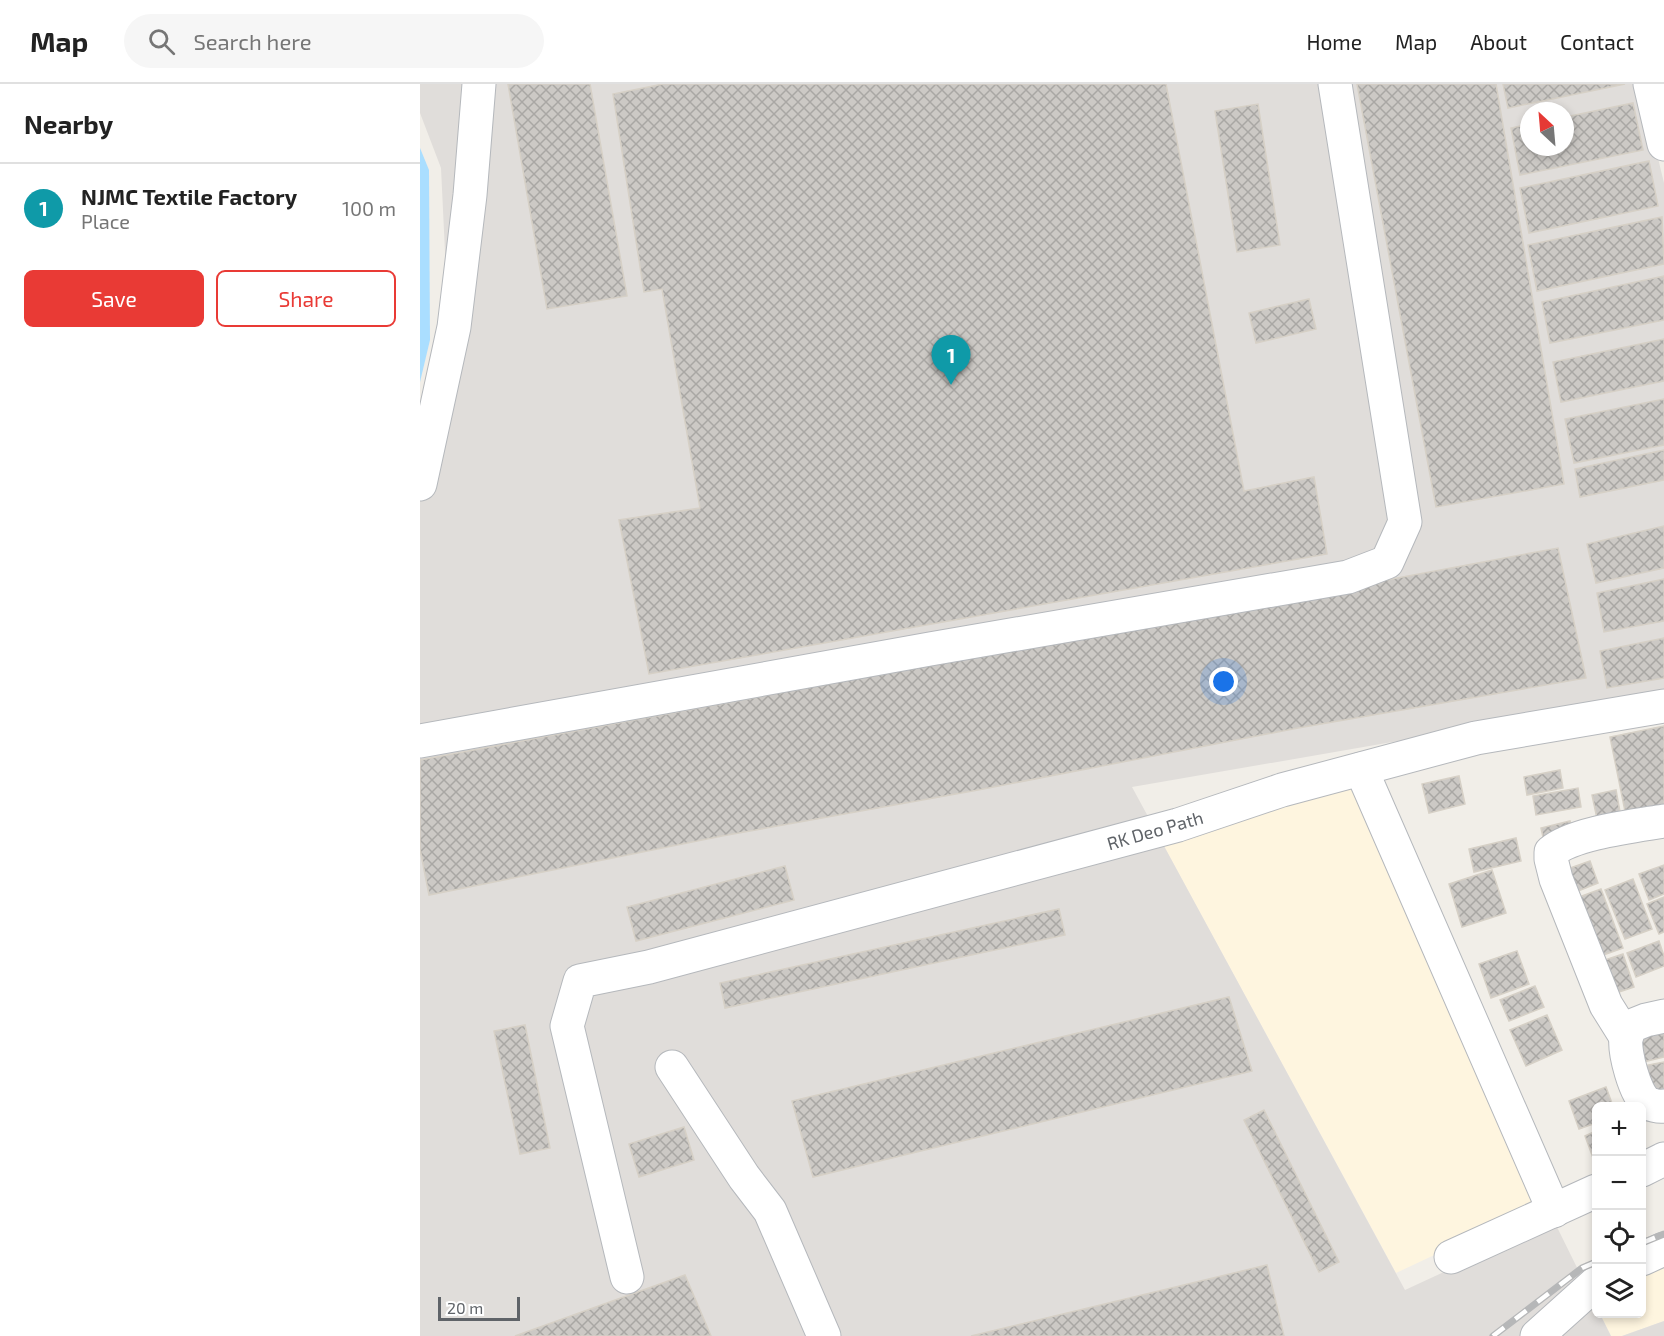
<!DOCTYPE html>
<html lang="en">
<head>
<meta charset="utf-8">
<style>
  :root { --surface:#fff; --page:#f6f6f6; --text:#222; --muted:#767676; --line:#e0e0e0; --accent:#e93a35 }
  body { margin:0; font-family:"Exo 2",sans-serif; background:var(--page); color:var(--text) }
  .controls { position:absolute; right:18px; bottom:18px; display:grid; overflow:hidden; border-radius:9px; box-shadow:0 3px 9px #0003 }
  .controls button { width:54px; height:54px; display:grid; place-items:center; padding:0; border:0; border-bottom:2px solid var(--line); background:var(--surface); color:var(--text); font:30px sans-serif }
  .compass { position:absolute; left:1100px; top:18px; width:54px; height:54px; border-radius:50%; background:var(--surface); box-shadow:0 3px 9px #0003; rotate:334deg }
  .scale { position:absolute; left:18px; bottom:15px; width:82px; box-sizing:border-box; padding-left:6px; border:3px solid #5f6368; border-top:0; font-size:16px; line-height:21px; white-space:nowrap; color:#5f6368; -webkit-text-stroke:4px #fff; paint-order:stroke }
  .you { position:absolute; left:804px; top:598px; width:21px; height:21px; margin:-15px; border:4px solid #fff; border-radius:50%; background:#1a73e8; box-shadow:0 0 0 9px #1a73e833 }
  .badge { display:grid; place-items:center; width:39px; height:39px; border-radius:50%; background:var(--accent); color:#fff; font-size:20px; font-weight:700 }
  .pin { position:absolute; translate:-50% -50px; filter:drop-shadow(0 2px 3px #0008) }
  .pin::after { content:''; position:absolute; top:32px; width:21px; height:18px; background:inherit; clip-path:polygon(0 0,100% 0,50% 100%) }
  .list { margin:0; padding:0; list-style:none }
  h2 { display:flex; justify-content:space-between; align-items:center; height:78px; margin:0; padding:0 24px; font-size:26px }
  h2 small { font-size:20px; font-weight:400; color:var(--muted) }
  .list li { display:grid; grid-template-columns:39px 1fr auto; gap:18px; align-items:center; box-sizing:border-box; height:90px; padding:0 24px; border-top:2px solid var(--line) }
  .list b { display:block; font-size:22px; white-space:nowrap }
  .list p { margin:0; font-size:20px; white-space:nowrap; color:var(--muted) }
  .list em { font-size:20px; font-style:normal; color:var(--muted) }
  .actions { display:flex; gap:12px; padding:18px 24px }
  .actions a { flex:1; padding:14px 0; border:2px solid var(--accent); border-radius:9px; text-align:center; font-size:21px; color:var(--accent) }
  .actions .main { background:var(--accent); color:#fff }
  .icon { flex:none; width:33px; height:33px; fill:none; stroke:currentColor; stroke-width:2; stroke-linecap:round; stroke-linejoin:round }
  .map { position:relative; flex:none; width:1244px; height:1252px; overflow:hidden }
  header { display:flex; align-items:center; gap:36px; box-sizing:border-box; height:84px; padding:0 30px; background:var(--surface); border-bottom:2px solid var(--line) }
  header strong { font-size:28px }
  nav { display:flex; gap:33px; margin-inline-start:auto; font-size:21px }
  .search { width:420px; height:54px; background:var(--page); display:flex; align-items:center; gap:15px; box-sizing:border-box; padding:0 21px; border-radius:33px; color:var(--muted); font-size:22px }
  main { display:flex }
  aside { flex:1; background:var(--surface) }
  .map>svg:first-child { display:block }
  .commercial { fill:#fef5df }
  .industrial { fill:#e0ddda; fill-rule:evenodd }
  .water { fill:#aadeff }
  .building { fill:url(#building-cross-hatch); stroke:#d6d0c6; stroke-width:1.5 }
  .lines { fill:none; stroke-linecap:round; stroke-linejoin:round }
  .minor-casing { stroke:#b5b8bc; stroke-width:35 }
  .minor { stroke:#fff; stroke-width:33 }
  .rail-casing { stroke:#b6b7b8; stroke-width:7 }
  .rail { stroke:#fff; stroke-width:4.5; stroke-dasharray:14; stroke-linecap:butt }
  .labels { text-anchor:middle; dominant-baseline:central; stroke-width:4.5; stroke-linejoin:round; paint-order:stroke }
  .street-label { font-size:18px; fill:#5f6368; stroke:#fff }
</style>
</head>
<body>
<header>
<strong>Map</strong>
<div class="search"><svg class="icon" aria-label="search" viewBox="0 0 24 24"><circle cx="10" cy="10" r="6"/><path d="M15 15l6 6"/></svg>Search here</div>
<nav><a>Home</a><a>Map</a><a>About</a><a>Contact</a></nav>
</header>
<main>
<aside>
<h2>Nearby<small></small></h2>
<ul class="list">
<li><span class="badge" style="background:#0f9aa8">1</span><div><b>NJMC Textile Factory</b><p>Place</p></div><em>100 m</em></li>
</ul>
<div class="actions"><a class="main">Save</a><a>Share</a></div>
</aside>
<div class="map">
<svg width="1244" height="1252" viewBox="0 0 1244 1252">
  <defs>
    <pattern id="building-cross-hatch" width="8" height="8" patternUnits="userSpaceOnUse" patternTransform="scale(1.5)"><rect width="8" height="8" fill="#ccc9c5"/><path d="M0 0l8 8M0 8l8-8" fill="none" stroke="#a9a7a4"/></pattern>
  </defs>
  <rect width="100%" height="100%" fill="#f1eee8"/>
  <!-- commercial -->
  <g class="commercial">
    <polygon points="934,698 1123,1120 976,1189 740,755"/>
    <polygon points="1244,1174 1244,1237 1202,1252 1191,1252 1180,1230 1222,1230 1222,1184"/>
  </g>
  <!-- industrial -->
  <g class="industrial">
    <path d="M0 0H1220L1244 99V611L712 703 985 1206 1134 1137 1176 1222V1230H1180L1191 1252H0V365L27 210 21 84 0 29ZM1109 27H1145V63H1109Z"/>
    <polygon points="1244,1237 1244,1252 1202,1252"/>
  </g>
  <!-- water -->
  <polygon class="water" points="0,64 9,86 10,256 0,298"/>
  <!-- building -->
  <g class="building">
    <polygon points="88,0 170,0 207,212 127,225"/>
    <polygon points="243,0 746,0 824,407 894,393 907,470 229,590 199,436 280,424 242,205 224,208 193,10"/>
    <polygon points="937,0 1076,0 1144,400 1016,423"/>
    <polygon points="1083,0 1205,0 1088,24"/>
    <polygon points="1213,19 1223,66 1100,91 1091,44 1109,40 1109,63 1145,63 1145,33"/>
    <polygon points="838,20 860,161 817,168 795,27"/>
    <polygon points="1229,77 1238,122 1109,149 1100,104"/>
    <polygon points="1242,133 1244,180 1117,207 1108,161"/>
    <polygon points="1244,192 1244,236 1130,259 1122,218"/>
    <polygon points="889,215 896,245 836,259 829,229"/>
    <polygon points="1244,255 1244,297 1141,318 1133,278"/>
    <polygon points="1244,315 1244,361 1154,379 1145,335"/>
    <polygon points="1244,366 1244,396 1160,413 1155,385"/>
    <polygon points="1244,442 1244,484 1176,499 1167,460"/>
    <polygon points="1138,464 1166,594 878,644 558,706 302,752 9,811 0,765 0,676"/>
    <polygon points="1244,495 1244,537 1184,548 1177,509"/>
    <polygon points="1244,554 1244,594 1187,604 1180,567"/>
    <polygon points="1244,642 1244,724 1206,732 1190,653"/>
    <polygon points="1140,686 1143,704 1107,711 1104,693"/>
    <polygon points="1039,692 1045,720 1009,729 1002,700"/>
    <polygon points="1158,704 1161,723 1116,731 1113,712"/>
    <polygon points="1196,706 1202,739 1179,744 1172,711"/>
    <polygon points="1150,737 1155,755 1125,762 1121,744"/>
    <polygon points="1096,754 1101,777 1054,788 1049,765"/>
    <polygon points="1170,777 1178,799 1148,811 1139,788"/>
    <polygon points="1244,781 1244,810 1229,816 1219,790"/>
    <polygon points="365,782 374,816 216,857 207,823"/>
    <polygon points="1072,786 1086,829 1042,843 1029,800"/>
    <polygon points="1213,795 1232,845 1205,855 1185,806"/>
    <polygon points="1181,805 1203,864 1172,875 1151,816"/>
    <polygon points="1244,813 1244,848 1239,850 1227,820"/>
    <polygon points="639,825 645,851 305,924 300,899"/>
    <polygon points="1239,857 1244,872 1244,882 1216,893 1207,869"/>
    <polygon points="1097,867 1109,900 1071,914 1059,880"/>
    <polygon points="1203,870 1214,903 1184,913 1173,880"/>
    <polygon points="1115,902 1124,923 1089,937 1080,916"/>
    <polygon points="809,913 832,987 393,1093 372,1017"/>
    <polygon points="1127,931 1142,966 1106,982 1090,946"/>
    <polygon points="1244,937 1244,973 1219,979 1212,945"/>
    <polygon points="105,941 130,1064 100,1070 74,947"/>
    <polygon points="1244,978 1244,1013 1230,1016 1223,982"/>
    <polygon points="1186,1003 1193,1022 1176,1022 1176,1039 1159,1045 1149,1017"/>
    <polygon points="844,1026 919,1178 899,1188 824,1036"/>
    <polygon points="264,1043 274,1076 219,1093 209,1060"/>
    <polygon points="1176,1047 1176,1082 1165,1052"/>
    <polygon points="847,1181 864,1252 551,1252"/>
    <polygon points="265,1191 291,1252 95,1252"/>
  </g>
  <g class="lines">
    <!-- minor casing -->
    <g class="minor-casing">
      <g id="minor">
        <polyline points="1230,0 1244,60"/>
        <polyline points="0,400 34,243 50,111 59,0"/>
        <polyline points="0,657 510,565 928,493 967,478 985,438 915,0"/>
        <polyline points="941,685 1134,1127"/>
        <path d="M1244 932 1226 936 1211 942C1209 946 1207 951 1206 955 1204 968 1215 1010 1226 1018 1230 1021 1239 1023 1244 1022"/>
        <path d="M1206 953 1186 921 1136 795 1131 775V768C1153 749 1214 742 1244 737"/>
        <polyline points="252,983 324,1093 350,1127 404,1252"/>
        <polyline points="1222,1086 1244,1075"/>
        <polyline points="1031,1173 1176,1107"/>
        <polyline points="1222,1175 1244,1165"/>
        <polyline points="207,1193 147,942 160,897 229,883 758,741 862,706 1056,654 1244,622"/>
        <polyline points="1117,1252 1176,1199"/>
      </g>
    </g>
    <!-- minor -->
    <use href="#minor" class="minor"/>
    <!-- rail casing -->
    <g class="rail-casing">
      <g id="rail">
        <polyline points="1222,1159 1244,1150"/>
        <polyline points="1073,1252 1162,1184 1176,1178"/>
      </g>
    </g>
    <!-- rail -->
    <use href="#rail" class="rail"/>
  </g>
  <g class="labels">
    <!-- street labels -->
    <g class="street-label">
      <text transform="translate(735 746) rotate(-16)">RK Deo Path</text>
    </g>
  </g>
</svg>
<div class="controls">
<button>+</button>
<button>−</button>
<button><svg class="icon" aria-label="locate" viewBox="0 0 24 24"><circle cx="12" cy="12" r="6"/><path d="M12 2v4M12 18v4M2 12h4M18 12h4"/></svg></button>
<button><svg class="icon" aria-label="layers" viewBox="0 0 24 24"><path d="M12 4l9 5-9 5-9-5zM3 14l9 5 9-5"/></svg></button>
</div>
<svg class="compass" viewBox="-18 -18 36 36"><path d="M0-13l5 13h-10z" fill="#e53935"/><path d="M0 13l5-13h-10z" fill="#767676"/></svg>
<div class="scale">20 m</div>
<div class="you"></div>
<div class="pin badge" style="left:531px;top:301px;background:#0f9aa8">1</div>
</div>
</main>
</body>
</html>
